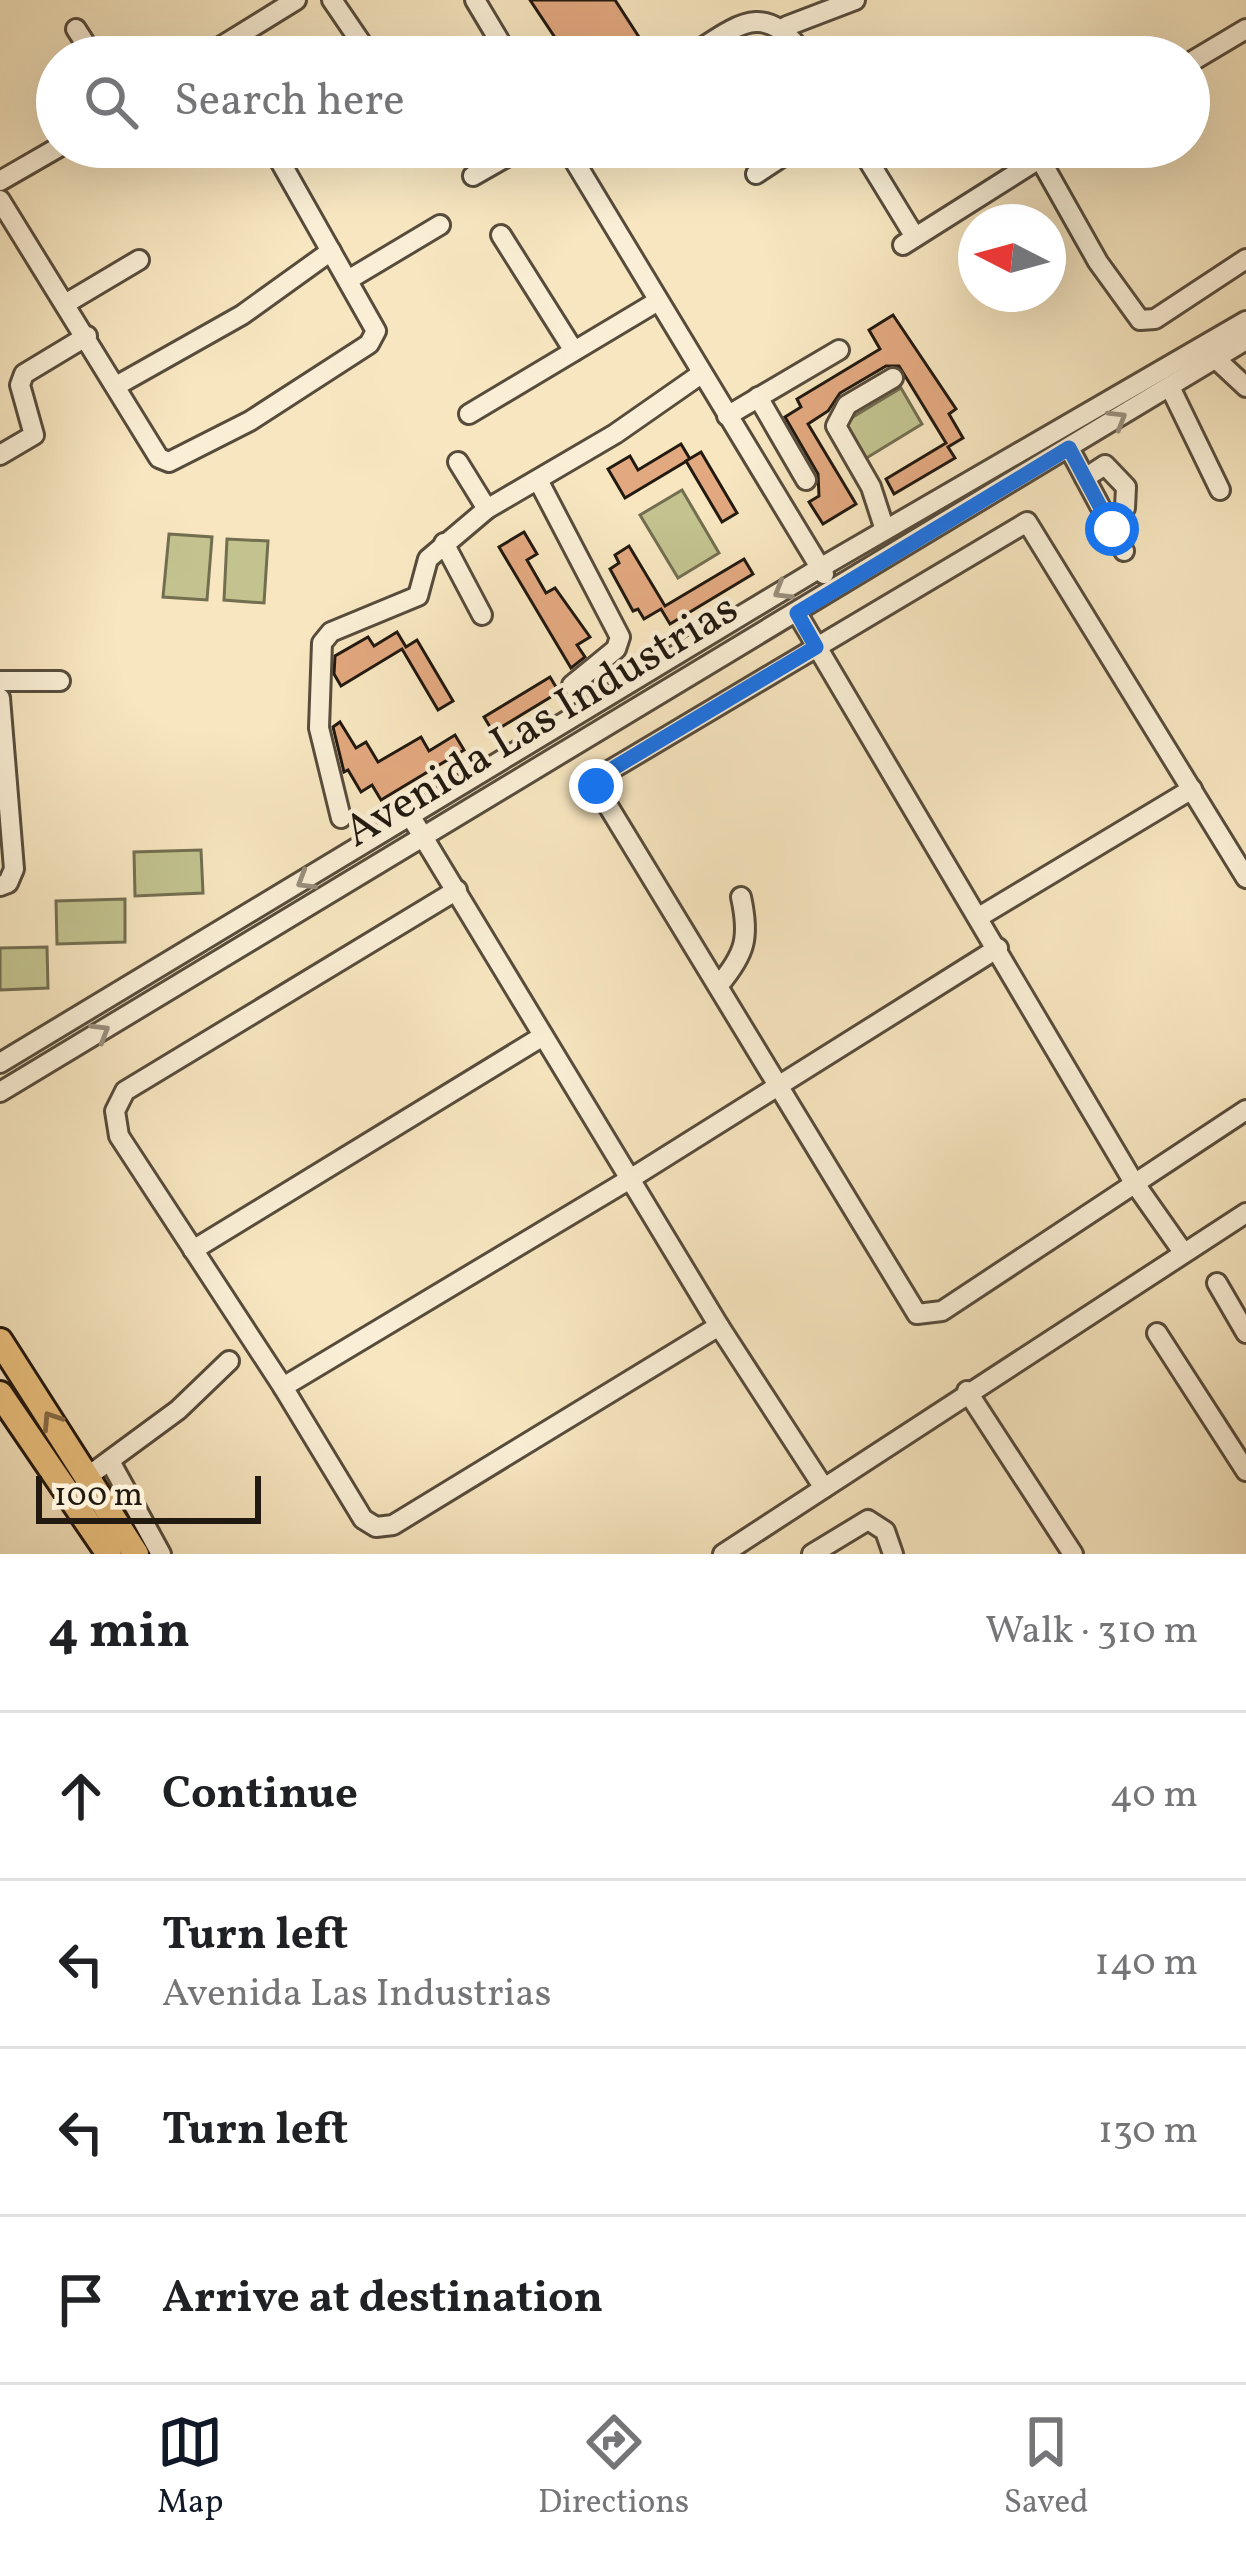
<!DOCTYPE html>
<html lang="en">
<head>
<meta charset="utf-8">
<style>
  :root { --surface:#fff; --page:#f6f6f6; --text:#202124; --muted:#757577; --line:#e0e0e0; --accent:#111827 }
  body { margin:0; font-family:Vollkorn,serif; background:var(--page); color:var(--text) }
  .compass { position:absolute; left:958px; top:204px; width:108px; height:108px; border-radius:50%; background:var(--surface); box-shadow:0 12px 48px #0002; rotate:276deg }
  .scale { position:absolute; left:36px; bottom:30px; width:225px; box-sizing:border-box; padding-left:12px; border:6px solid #221910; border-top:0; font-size:33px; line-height:42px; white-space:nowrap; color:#221910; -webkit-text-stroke:9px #faefd6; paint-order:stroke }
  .stop { position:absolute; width:36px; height:36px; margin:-27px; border:9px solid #1a73e8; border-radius:50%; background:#fff }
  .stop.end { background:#1a73e8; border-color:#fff; box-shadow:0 3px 12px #0008 }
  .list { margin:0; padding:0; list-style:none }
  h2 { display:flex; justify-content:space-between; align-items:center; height:156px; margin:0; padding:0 48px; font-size:51px }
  h2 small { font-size:39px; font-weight:400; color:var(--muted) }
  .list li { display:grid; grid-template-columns:78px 1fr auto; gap:36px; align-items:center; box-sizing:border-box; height:168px; padding:0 48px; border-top:3px solid var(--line) }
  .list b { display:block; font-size:45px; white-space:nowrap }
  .list p { margin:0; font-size:39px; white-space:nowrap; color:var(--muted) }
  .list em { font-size:39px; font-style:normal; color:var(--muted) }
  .icon { flex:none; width:66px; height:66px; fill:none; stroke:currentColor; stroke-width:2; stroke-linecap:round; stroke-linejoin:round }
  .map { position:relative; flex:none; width:1246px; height:1554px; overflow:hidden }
  .search { position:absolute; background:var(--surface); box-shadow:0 12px 48px #0002; left:36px; right:36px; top:36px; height:132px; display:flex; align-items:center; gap:30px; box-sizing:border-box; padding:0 42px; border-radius:66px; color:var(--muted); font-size:45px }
  .sheet { height:828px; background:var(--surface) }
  nav { display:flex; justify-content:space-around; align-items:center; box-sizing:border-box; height:168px; border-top:3px solid var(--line); background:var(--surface); font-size:33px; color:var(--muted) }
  nav a { display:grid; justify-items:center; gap:6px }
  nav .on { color:var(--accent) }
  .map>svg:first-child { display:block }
  .green { fill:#c2c38f; stroke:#726e50; stroke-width:3 }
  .building { fill:#e2a87f; stroke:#221910; stroke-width:3 }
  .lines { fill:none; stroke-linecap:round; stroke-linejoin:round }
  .minor-casing { stroke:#574c3c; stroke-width:24 }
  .major-casing { stroke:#221910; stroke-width:30 }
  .minor { stroke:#faefd6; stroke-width:18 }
  .major { stroke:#ecc380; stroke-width:24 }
  .oneway { stroke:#998f7d }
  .oneway2 { stroke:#876e48 }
  .route { stroke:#1a73e8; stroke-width:15 }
  .labels { text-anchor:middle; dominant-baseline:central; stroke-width:9; stroke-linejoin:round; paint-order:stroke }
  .street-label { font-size:45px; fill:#221910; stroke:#faefd6 }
</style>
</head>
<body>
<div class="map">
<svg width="1246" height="1554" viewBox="0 0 1246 1554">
  <rect width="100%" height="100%" fill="#f7e6c0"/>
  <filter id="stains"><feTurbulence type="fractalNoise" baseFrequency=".00167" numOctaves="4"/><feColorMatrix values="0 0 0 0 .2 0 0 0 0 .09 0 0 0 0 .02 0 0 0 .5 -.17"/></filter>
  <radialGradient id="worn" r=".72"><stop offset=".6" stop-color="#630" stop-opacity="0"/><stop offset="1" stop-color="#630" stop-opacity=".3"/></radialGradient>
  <!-- green -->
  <g class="green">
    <polygon points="901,388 922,424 860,462 838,426"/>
    <polygon points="682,490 719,553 678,578 640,515"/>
    <polygon points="169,534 212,537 207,600 163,597"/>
    <polygon points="227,539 268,541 264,603 224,600"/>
    <polygon points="201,850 203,893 135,896 134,852"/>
    <polygon points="125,899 125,942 57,944 56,901"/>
    <polygon points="47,947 48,988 0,990 0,948"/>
  </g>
  <!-- building -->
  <g class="building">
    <polygon points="530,0 615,0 648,51 638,57 568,57"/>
    <polygon points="893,315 956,409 949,414 963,438 948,447 955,458 894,494 886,479 946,443 899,366 886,366 840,393 828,411 808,424 856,504 823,524 809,502 819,496 818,474 785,417 801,407 797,399 880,349 869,330"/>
    <polygon points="681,444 690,459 625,498 608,469 630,456 638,470"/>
    <polygon points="701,452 737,513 722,522 686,461"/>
    <polygon points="524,532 537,554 527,560 546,593 555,588 590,637 577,645 585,657 571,668 499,547"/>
    <polygon points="629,546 665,606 744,559 753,574 670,624 661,609 644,619 638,609 633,611 610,569 619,563 615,555"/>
    <polygon points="397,632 406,647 417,640 453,701 438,710 402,649 341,686 334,674 335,656 368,637 374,646"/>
    <polygon points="550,677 559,692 493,732 484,717"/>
    <polygon points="340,722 356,748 366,742 378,762 421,737 429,751 455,735 464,750 381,800 372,785 361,792 348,770 344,772 333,727"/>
  </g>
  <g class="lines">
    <!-- minor casing -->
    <g class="minor-casing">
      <g id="minor">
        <polyline points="332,0 362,44"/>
        <polyline points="475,0 509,57"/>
        <polyline points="787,26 855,0"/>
        <polyline points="76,29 94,57"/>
        <polyline points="204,57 296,0"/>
        <path d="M688 57C742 22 764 0 806 57"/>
        <polyline points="1189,63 1246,29"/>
        <polyline points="566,147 824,574"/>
        <polyline points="860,147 915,237"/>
        <polyline points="1040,159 1098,262 1140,320 1155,319 1246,259"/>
        <polyline points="756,174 797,147"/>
        <polyline points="473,176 524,147"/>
        <polyline points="0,181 59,147"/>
        <polyline points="0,200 159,458 169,462 250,421 369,344 376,331 272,147"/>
        <polyline points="501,235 574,351"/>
        <polyline points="903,245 1058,147"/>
        <polyline points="348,280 440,225"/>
        <polyline points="65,304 139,260"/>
        <polyline points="1216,359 1246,387"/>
        <polyline points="116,386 242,315 331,251"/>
        <polyline points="1170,387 1220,490"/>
        <polyline points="758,397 806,480"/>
        <polyline points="469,414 658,301"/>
        <polyline points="727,416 839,350"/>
        <polyline points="1069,448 1124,551"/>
        <polyline points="0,455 34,435 20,385 24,374 87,336"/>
        <polyline points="458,462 487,509"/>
        <polyline points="1085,478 1105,465 1126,487 1125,508 1112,528"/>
        <polyline points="538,480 620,637 616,649 572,685"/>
        <polyline points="885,530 871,487 836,426 847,405 893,378"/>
        <polyline points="444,543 482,615"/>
        <polyline points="797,613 1133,1181 1183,1252"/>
        <polyline points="0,681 60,681"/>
        <polyline points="0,698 14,869 8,883 0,886"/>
        <polyline points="411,817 719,1326 824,1488"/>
        <polyline points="341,818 319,728 322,643 331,632 418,596 428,559 487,509 615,434 701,374"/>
        <polyline points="1246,878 1027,522 597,778 596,786 917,1314 942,1311 1246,1110"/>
        <polyline points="457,890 125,1091 115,1111 119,1136 283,1387 363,1519 376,1527 393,1525 719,1326"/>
        <polyline points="979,917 1192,789"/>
        <path d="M719 985C745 954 750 938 741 897"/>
        <polyline points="0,1063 820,568 1246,321"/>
        <polyline points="0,1092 1246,340"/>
        <polyline points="193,1250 543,1036"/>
        <polyline points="1217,1283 1246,1333"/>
        <polyline points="1157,1333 1246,1471"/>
        <polyline points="283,1387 630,1179 998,948"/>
        <polyline points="967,1391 1073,1554"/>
        <polyline points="111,1463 161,1554"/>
        <polyline points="87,1477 178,1410 229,1361"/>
        <polyline points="723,1554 1246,1213"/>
        <polyline points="812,1554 868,1520 885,1531 893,1554"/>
      </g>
    </g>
    <!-- major casing -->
    <g class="major-casing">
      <g id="major">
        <polyline points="0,1341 136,1554"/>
        <polyline points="0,1394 109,1554"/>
      </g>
    </g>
    <!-- minor -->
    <use href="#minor" class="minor"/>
    <!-- major -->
    <use href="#major" class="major"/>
  </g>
  <!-- one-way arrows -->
  <defs><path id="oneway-chevron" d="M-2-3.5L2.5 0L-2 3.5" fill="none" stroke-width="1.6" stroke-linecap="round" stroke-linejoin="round" transform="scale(3)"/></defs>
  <g class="oneway">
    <use href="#oneway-chevron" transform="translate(1118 419) rotate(-31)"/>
    <use href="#oneway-chevron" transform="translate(782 591) rotate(149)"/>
    <use href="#oneway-chevron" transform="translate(305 881) rotate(149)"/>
    <use href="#oneway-chevron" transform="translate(101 1032) rotate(-31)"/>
  </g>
  <use class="oneway2" href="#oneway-chevron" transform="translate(51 1420) rotate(-123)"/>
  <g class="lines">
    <!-- route -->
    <polyline class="route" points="596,786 597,778 816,647 797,613 1069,448 1112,529"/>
  </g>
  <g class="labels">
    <!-- street labels -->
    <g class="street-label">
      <text transform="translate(542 722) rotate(-31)">Avenida Las Industrias</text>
    </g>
  </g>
  <rect width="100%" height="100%" filter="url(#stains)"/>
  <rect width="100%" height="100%" fill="url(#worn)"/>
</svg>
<svg class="compass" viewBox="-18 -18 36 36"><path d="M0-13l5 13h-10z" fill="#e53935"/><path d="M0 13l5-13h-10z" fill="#757577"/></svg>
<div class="scale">100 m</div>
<div class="stop" style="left:1112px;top:529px"></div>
<div class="stop end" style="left:596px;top:786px"></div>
<div class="search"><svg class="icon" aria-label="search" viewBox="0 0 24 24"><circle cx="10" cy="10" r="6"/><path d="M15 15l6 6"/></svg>Search here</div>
</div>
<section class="sheet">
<h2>4 min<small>Walk · 310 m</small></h2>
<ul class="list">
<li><svg class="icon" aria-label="ahead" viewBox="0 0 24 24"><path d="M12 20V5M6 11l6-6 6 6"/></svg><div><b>Continue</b></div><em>40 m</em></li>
<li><svg class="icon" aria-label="left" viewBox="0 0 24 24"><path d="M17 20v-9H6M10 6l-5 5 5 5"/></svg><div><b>Turn left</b><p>Avenida Las Industrias</p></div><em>140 m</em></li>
<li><svg class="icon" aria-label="left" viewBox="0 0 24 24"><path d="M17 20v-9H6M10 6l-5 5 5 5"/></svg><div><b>Turn left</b></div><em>130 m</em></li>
<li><svg class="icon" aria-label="arrive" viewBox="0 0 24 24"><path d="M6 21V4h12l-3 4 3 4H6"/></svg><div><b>Arrive at destination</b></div></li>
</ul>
</section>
<nav>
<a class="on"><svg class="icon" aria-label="map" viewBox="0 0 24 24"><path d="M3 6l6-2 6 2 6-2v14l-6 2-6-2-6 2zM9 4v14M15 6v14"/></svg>Map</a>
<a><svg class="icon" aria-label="directions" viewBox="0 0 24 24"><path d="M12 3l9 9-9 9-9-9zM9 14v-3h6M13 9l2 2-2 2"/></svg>Directions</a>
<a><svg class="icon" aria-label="saved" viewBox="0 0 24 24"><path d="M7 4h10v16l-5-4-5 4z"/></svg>Saved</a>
</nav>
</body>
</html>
